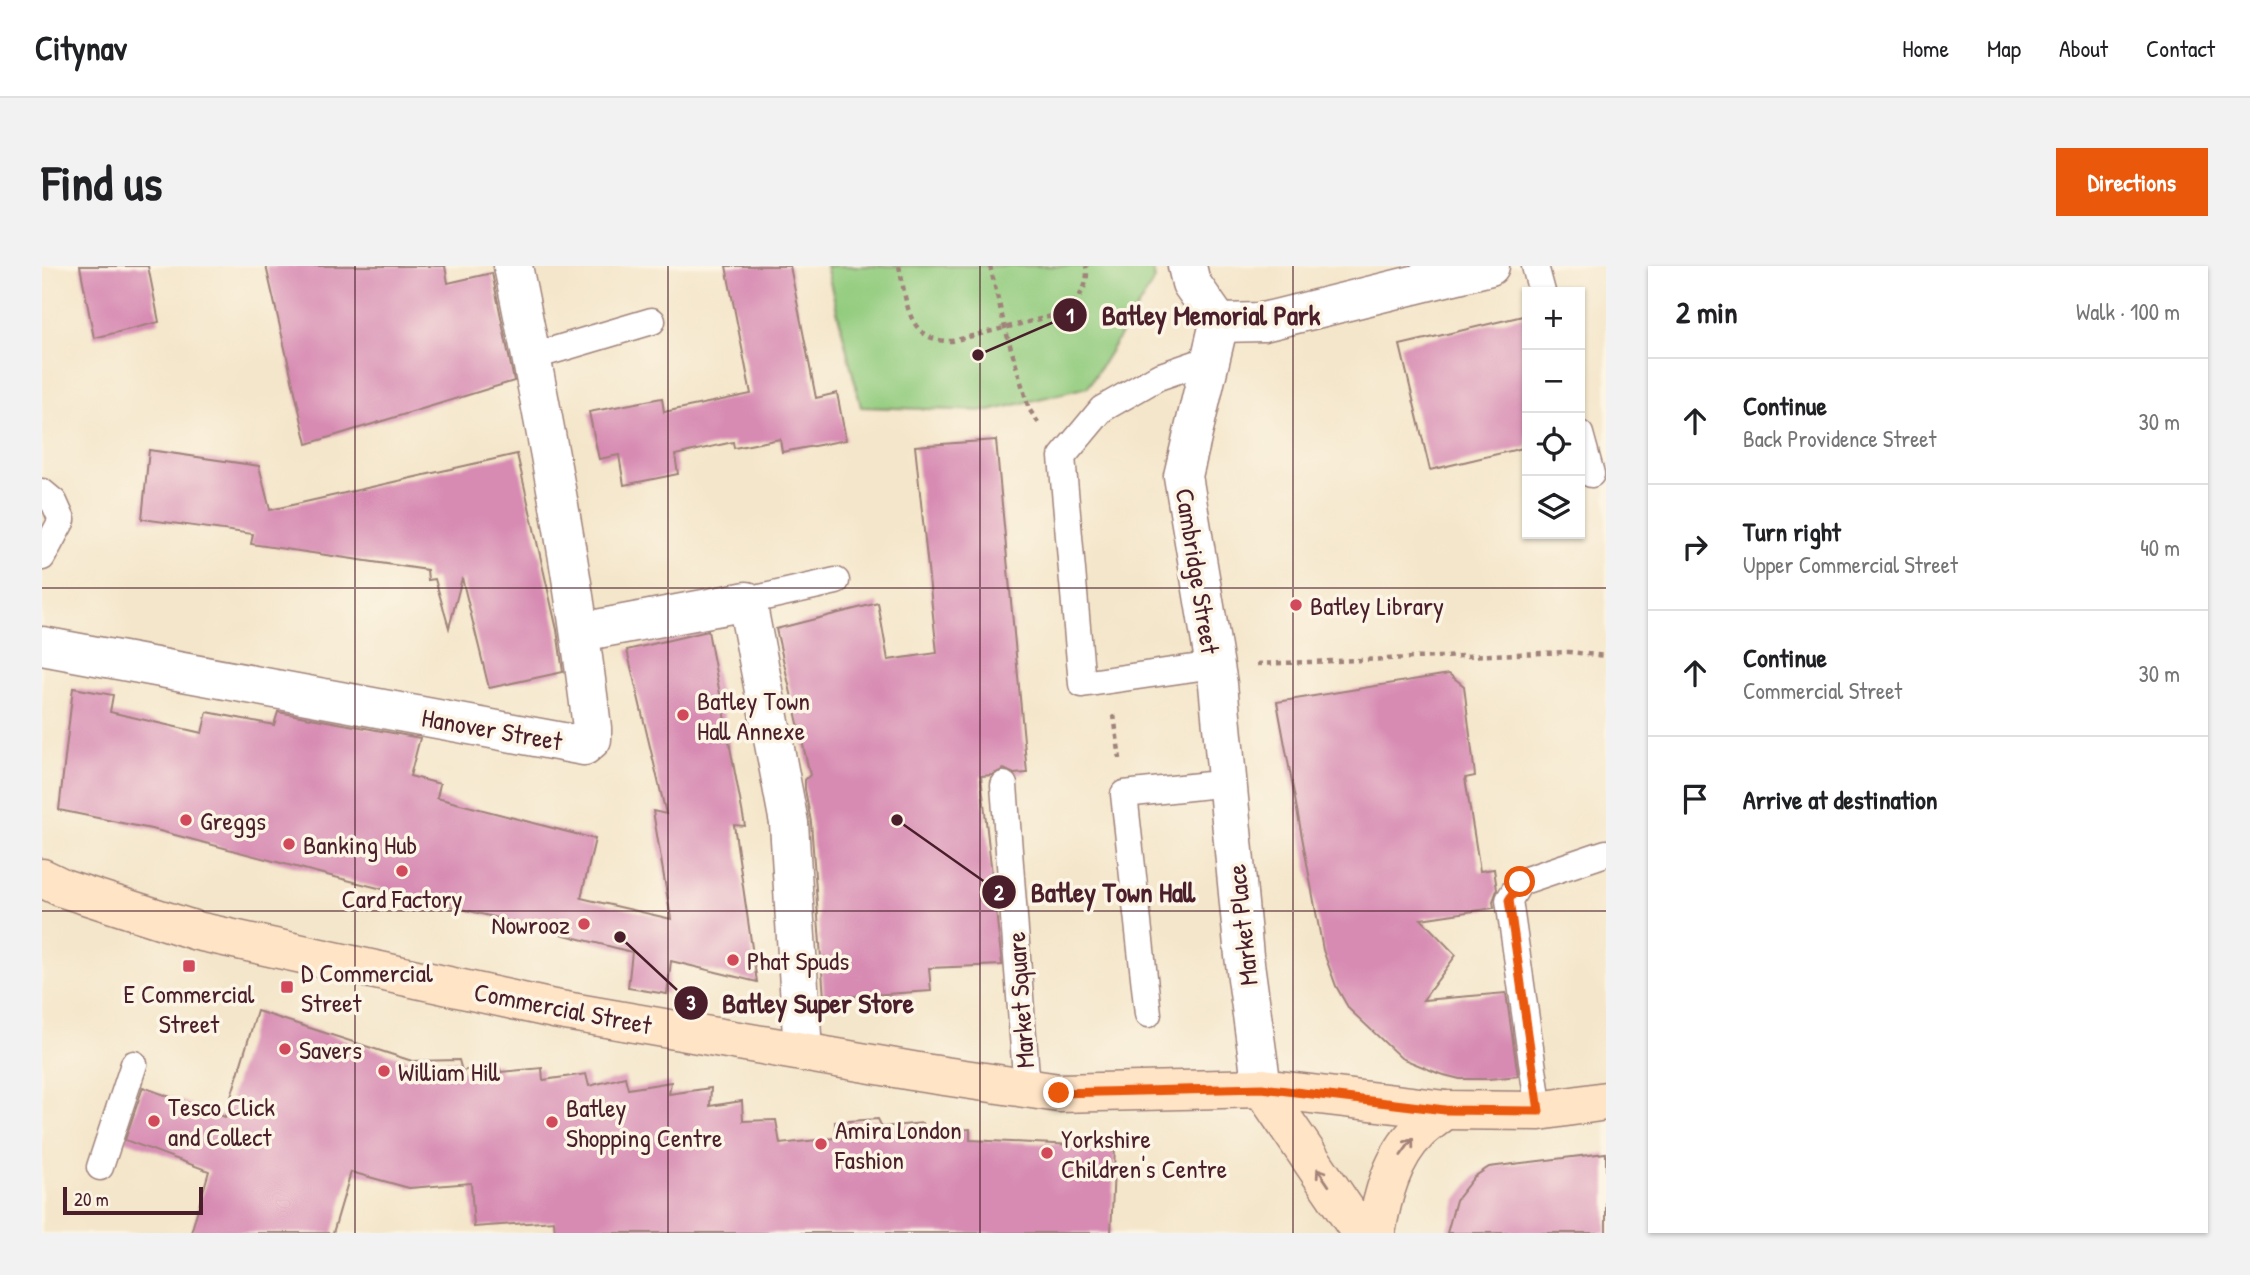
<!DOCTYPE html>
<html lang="en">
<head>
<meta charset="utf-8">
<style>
  :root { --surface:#fff; --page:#f2f2f2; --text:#202124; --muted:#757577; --line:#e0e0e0; --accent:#ea580c }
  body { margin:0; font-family:"Patrick Hand",sans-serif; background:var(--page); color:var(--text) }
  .controls { position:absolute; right:21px; top:21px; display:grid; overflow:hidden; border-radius:0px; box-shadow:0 2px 5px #0004 }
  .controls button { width:63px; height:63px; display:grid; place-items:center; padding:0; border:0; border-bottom:2px solid var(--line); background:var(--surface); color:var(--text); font:35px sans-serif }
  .scale { position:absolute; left:21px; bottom:18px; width:140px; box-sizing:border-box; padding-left:7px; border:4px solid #4a1f2b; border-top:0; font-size:19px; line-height:24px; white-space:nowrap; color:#4a1f2b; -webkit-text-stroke:5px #fcf5e5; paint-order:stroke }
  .stop { position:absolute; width:21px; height:21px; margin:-16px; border:5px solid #ea580c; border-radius:50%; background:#fff }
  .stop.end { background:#ea580c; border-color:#fff; box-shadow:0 2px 7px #0008 }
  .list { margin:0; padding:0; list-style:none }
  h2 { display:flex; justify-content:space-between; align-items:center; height:91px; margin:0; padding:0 28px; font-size:30px }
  h2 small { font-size:23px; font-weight:400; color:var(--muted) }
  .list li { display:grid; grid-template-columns:46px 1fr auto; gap:21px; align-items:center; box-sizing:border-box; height:126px; padding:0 28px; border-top:2px solid var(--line) }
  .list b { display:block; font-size:26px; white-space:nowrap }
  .list p { margin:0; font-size:23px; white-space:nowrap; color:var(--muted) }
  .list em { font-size:23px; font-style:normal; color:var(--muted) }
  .icon { flex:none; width:38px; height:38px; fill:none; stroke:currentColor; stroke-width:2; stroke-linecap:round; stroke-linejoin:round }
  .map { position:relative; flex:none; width:1564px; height:967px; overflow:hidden; border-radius:0px }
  header { display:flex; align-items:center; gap:42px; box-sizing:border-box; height:98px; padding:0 35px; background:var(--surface); border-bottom:2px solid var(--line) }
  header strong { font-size:33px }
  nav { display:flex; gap:38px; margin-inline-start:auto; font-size:24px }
  .intro { display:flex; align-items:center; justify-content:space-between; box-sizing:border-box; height:168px; padding:0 42px }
  h1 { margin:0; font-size:49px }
  .button { padding:18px 32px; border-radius:0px; background:var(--accent); color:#fff; font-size:24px; font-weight:700 }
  main { display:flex; gap:42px; padding:0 42px }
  aside { flex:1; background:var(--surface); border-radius:0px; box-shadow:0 2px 5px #0004 }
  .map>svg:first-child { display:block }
  .green { fill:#93cc7f; stroke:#6e7655; stroke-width:2 }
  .building { fill:#d78ab2 }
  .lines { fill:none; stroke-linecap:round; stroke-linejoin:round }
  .lane-casing { stroke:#9f827a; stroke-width:29 }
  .street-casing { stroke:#9f827a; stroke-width:41 }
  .secondary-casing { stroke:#9f827a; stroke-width:41 }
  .path { stroke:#9f827a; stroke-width:4.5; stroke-dasharray:5 5; stroke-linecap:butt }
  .lane { stroke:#fff; stroke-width:26 }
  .street { stroke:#fff; stroke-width:38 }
  .secondary { stroke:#ffe4c6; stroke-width:38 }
  .oneway { stroke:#a48278 }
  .route { stroke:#ea580c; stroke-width:9 }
  .grid { fill:none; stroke:#4a1f2b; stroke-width:2; stroke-opacity:0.55 }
  .poi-dot { fill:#d1495b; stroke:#fcf5e5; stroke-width:2.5 }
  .labels { text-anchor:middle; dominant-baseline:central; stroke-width:7; stroke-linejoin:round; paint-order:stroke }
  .street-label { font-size:26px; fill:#4a1f2b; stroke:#fcf5e5 }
  .poi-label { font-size:26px; fill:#4a1f2b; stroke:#fcf5e5; text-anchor:start }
  .leader { fill:none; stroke:#4a1f2b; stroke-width:2.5 }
  .callout-dot { fill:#4a1f2b; stroke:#fcf5e5; stroke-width:2.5 }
  .mark-label { font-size:21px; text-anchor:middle; font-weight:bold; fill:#fff }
  .callout-label { font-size:28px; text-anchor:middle; font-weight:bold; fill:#4a1f2b; stroke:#fcf5e5; stroke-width:7; stroke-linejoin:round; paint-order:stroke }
</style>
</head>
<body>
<header>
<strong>Citynav</strong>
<nav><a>Home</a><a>Map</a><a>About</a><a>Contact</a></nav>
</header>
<div class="intro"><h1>Find us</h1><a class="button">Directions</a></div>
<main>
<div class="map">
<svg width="1564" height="967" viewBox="0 0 1564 967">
  <rect width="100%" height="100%" fill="#fcf5e5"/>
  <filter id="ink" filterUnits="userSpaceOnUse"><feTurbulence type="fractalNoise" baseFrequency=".0143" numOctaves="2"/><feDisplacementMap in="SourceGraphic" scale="14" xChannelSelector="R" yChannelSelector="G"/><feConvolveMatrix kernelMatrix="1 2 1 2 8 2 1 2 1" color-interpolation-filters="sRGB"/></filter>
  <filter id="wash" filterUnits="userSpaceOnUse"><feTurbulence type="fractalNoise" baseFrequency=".00686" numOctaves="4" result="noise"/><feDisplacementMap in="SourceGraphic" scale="28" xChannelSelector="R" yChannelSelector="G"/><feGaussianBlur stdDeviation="1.57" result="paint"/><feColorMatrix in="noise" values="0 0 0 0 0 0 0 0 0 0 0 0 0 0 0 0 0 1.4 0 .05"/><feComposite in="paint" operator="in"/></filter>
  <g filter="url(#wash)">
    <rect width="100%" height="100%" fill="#f4e6ca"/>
    <!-- green -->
    <polygon class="green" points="784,0 1110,0 1113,13 1046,121 948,145 819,141"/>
    <g id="blocks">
      <!-- building -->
      <g class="building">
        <polygon points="38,0 106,0 117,56 52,72"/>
        <polygon points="224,0 403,0 406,17 450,7 472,115 265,178"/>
        <polygon points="684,0 748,0 774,132 795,127 804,174 740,186 738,173 692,182 691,176 633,189 636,208 582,219 577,189 557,193 547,146 620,132 622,146 709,128"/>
        <polygon points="1485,49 1485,181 1388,204 1358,79"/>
        <polygon points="954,174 985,507 972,508 962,503 950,509 939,510 960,699 887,702 889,725 782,732 769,556 763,523 763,514 768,509 734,363 836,337 846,394 895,387 873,180"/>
        <polygon points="107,184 217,200 228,244 475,188 515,364 521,406 447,422 420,312 407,362 393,313 386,314 385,304 209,278 211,268 100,253"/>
        <polygon points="666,365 703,560 692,559 715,716 629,695 625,728 586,722 590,686 273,606 114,564 17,544 31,422 71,429 68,446 160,467 165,446 232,459 236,446 378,472 368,510 398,518 395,532 553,573 539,632 629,653 611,545 624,548 585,384"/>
        <polygon points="1407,408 1422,420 1433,510 1423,512 1438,605 1452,603 1455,624 1451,635 1452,642 1379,653 1414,689 1381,734 1464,727 1476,810 1446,813 1418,813 1398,808 1359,792 1307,743 1294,720 1281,684 1235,436"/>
        <polygon points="215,745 370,795 417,794 420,805 456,797 459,806 500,802 501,814 544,808 547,820 583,811 586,823 629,816 627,828 669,822 668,840 700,835 701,855 734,854 738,878 794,872 793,856 836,853 840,861 881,857 882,866 928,863 928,874 1073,881 1069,967 513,967 512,955 432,961 429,917 367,922 309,906 291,967 149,967 167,905 83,874 101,821 183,851"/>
        <polygon points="1564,887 1564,967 1405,967 1414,934 1432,911 1447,901"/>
      </g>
    </g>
  </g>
  <g filter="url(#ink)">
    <use href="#blocks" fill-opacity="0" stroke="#9f827a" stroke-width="2"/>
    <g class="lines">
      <!-- lane casing -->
      <g class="lane-casing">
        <g id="lane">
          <polyline points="1493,0 1500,26"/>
          <polyline points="489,91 610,55"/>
          <polyline points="1168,93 1116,111 1060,143 1020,191 1040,418 1172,399"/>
          <polyline points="1538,168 1549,208"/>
          <polyline points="0,226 12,236 20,254 0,291"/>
          <polyline points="705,335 794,315"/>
          <polyline points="962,519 985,823"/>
          <polyline points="1106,748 1082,528 1186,517"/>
          <polyline points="1497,845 1467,634 1478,616 1564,587"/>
          <polyline points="58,901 92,798"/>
        </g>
      </g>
      <!-- street casing -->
      <g class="street-casing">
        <g id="street">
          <polyline points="1145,0 1149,17 1177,57 1141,210 1176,418 1202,690 1220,822"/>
          <polyline points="1177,57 1221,56 1448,0"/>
          <polyline points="539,366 705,335 747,557 761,786"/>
          <path d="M0 380 542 480 550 473V462C532 307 502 153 471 0"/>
        </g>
      </g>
      <!-- secondary casing -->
      <g class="secondary-casing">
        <g id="secondary">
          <polyline points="0,612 21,622 155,665 512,743 882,807 1017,827 1220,822 1403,844 1497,845 1564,835"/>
          <polyline points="1220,822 1319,967"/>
          <path d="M1334 967C1340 931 1350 891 1377 865 1385 857 1395 851 1403 844"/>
        </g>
      </g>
      <!-- path -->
      <g class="path">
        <path d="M857 0C865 35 864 76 910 75L1014 49C1032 40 1049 22 1044 0"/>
        <polyline points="948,0 963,62 987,143 998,159"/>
        <polyline points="1215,398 1527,386 1564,390"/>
        <polyline points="1072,449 1078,493"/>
      </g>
      <!-- lane -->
      <use href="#lane" class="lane"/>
      <!-- street -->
      <use href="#street" class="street"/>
      <!-- secondary -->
      <use href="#secondary" class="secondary"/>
    </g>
    <!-- one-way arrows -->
    <defs><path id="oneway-shaft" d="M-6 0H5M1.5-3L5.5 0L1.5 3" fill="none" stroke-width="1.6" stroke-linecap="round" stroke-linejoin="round" transform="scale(1.75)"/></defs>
    <g class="oneway">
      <use href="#oneway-shaft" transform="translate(1365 881) rotate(-54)"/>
      <use href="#oneway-shaft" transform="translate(1281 911) rotate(-124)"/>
    </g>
  </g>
  <g class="lines" filter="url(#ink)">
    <!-- route -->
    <polyline class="route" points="1017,827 1220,822 1403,844 1497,845 1467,634 1478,616"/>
  </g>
  <!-- grid -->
  <path class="grid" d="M313 0V967M626 0V967M938 0V967M1251 0V967M0 322H1564M0 645H1564"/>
  <!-- markers -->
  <g class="poi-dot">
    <circle cx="1254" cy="339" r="7"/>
    <circle cx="641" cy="449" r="7"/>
    <circle cx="144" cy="554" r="7"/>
    <circle cx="247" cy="578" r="7"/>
    <circle cx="360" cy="605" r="7"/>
    <circle cx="542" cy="658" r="7"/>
    <circle cx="691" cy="694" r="7"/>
    <rect x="140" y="693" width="14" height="14" rx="3.5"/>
    <rect x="238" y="714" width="14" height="14" rx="3.5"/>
    <circle cx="243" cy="783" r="7"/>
    <circle cx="342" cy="805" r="7"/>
    <circle cx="112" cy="855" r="7"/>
    <circle cx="510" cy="856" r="7"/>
    <circle cx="779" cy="878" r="7"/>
    <circle cx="1005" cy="887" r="7"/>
  </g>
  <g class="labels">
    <!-- street labels -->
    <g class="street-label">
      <text transform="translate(1156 305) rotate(81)">Cambridge Street</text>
      <text transform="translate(450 463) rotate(10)">Hanover Street</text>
      <text transform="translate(1200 659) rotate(-96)">Market Place</text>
      <text transform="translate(978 734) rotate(-94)">Market Square</text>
      <text transform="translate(521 742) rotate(11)">Commercial Street</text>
    </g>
    <!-- poi labels -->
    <g class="poi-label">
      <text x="1268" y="339">Batley Library</text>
      <text x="655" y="434">Batley Town<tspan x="655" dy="30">Hall Annexe</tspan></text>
      <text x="158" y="554">Greggs</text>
      <text x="261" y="578">Banking Hub</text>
      <text x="360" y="632" text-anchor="middle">Card Factory</text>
      <text x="528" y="658" text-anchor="end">Nowrooz</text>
      <text x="705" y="694">Phat Spuds</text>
      <text x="259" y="706">D Commercial<tspan x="259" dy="30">Street</tspan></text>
      <text x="147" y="727" text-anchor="middle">E Commercial<tspan x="147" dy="30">Street</tspan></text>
      <text x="257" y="783">Savers</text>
      <text x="356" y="805">William Hill</text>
      <text x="126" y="840">Tesco Click<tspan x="126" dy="30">and Collect</tspan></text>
      <text x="524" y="841">Batley<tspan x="524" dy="30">Shopping Centre</tspan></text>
      <text x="793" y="863">Amira London<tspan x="793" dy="30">Fashion</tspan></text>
      <text x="1019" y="872">Yorkshire<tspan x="1019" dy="30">Children's Centre</tspan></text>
    </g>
  </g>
  <!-- callouts -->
  <path class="leader" d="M936 89L1028 49M855 554L957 626M578 671L649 737"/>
  <g class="callout-dot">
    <circle cx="936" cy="89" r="7"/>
    <circle cx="855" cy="554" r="7"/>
    <circle cx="578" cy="671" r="7"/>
    <circle cx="1028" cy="49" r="18"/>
    <circle cx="957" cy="626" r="18"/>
    <circle cx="649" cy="737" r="18"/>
  </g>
  <g class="mark-label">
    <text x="1028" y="57">1</text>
    <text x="957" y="634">2</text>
    <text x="649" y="744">3</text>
  </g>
  <g class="callout-label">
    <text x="1169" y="59">Batley Memorial Park</text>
    <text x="1071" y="636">Batley Town Hall</text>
    <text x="776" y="747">Batley Super Store</text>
  </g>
</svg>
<div class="controls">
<button>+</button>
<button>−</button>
<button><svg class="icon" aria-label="locate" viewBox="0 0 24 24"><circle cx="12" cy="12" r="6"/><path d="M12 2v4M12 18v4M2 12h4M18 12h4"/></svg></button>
<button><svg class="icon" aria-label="layers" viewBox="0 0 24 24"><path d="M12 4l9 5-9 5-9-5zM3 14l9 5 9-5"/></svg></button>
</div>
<div class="scale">20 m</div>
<div class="stop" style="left:1478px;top:616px"></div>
<div class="stop end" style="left:1017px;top:827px"></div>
</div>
<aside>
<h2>2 min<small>Walk · 100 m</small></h2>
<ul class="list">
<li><svg class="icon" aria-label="ahead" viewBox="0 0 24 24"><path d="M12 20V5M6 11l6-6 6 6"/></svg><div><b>Continue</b><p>Back Providence Street</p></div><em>30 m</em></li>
<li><svg class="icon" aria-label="right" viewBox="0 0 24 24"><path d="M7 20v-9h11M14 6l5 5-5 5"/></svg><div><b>Turn right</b><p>Upper Commercial Street</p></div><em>40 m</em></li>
<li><svg class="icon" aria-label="ahead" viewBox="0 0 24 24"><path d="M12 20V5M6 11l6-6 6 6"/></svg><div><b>Continue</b><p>Commercial Street</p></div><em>30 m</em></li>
<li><svg class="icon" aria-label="arrive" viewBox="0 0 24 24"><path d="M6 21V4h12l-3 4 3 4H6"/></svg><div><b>Arrive at destination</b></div></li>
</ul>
</aside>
</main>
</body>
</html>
